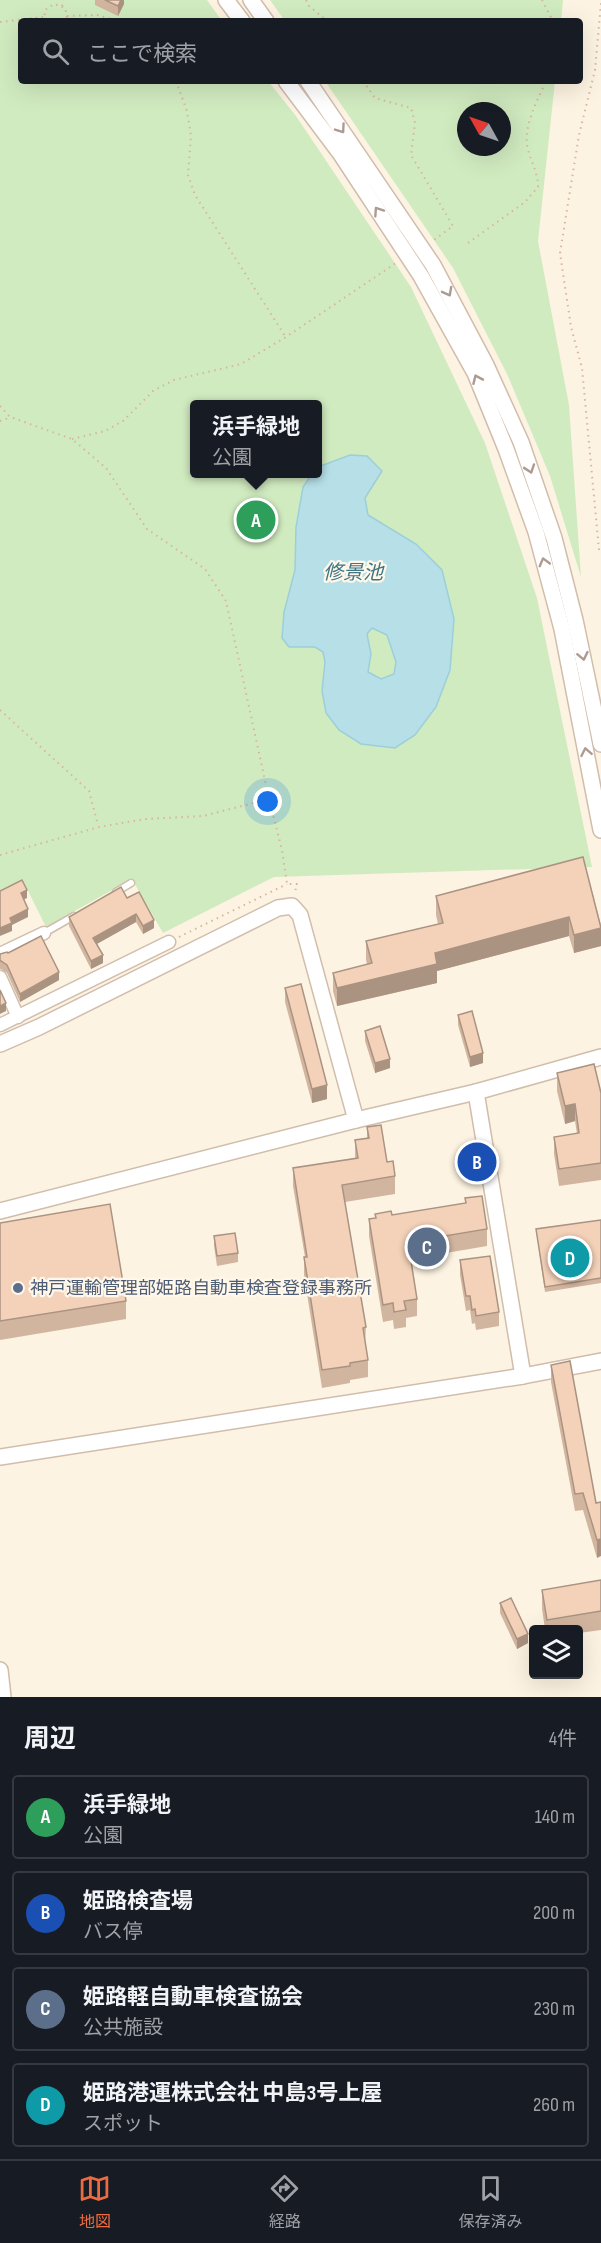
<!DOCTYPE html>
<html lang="ja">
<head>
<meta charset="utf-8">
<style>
  :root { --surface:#171b24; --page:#20242c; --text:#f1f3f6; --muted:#9ea1a6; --line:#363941; --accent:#ec6c42 }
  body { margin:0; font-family:"Sofia Sans Condensed","Noto Sans JP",sans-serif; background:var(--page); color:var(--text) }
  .controls { position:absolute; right:18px; bottom:18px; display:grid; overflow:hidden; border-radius:6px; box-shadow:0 6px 24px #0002 }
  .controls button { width:54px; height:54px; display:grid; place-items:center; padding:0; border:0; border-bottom:2px solid var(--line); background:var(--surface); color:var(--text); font:30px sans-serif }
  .compass { position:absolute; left:457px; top:102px; width:54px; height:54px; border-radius:50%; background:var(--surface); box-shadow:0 6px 24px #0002; rotate:310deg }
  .you { position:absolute; left:268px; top:802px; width:21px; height:21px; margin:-15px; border:4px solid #fff; border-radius:50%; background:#1a73e8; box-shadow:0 0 0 9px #1a73e833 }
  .badge { display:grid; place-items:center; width:39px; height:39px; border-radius:50%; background:var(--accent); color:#fff; font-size:20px; font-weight:700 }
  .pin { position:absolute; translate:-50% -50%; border:3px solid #fff; box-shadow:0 2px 6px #0006 }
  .popup { position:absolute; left:190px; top:400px; width:132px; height:78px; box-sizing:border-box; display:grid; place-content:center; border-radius:6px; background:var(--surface); filter:drop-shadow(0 2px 4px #0005); font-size:20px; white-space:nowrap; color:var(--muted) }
  .popup b { font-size:22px; color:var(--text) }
  .popup::after { content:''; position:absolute; left:50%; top:100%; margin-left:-12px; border:12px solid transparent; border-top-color:var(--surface) }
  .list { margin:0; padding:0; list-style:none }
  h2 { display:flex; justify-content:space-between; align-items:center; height:78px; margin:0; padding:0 24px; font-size:26px }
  h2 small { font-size:20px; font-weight:400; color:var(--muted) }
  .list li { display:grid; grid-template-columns:39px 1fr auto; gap:18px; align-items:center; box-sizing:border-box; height:84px; margin:0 12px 12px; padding:0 12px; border:2px solid var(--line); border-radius:6px }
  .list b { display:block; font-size:22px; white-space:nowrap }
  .list p { margin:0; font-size:20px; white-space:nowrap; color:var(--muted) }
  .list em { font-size:20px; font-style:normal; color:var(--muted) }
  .icon { flex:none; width:33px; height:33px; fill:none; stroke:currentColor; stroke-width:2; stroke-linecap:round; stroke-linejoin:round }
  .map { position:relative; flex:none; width:601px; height:1697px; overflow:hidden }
  .search { position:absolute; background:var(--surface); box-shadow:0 6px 24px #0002; left:18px; right:18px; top:18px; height:66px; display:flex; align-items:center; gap:15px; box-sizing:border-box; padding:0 21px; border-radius:6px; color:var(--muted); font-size:22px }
  .sheet { height:462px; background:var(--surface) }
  nav { display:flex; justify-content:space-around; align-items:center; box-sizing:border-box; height:84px; border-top:2px solid var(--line); background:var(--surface); font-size:16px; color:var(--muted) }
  nav a { display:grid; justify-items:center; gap:3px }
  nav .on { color:var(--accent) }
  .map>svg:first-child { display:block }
  .green { fill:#d1ebc0; fill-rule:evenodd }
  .water { fill:#b6dfe7; stroke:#9ccfd9; stroke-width:1.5; fill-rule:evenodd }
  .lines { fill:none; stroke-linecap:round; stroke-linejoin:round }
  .service-casing { stroke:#d1bdac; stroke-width:9 }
  .minor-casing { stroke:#d1bdac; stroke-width:15 }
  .tertiary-casing { stroke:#d1bdac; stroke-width:18 }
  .path { stroke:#d8b59c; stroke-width:2; stroke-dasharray:1.5 4.5; stroke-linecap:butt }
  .service { stroke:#fff; stroke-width:6 }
  .minor { stroke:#fff; stroke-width:12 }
  .tertiary { stroke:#fff; stroke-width:15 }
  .wall { fill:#d2b59f }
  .shaded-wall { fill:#ab9382 }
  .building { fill:#f4d2b9; stroke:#ab9382; stroke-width:1.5 }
  .oneway { stroke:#ad9b91 }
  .service-dot { fill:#5c6f8a; stroke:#fff7ea; stroke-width:2 }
  .labels { text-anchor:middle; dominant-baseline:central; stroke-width:4.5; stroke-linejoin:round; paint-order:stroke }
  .service-label { font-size:18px; fill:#4e5e75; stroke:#fff7ea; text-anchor:start }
  .water-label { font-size:20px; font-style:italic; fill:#3e7683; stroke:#fff7ea }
</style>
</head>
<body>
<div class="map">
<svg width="601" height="1697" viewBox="0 0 601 1697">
  <rect width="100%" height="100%" fill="#fdf3e2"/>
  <!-- green -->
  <g class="green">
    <path d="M0 0H207L222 21H21V81H268L296 116 411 287 485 443 537 598 592 867 274 877 163 933 132 879 46 927 24 883 0 894ZM194 404H318V474H194Z"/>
    <polygon points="270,0 563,0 561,21 285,21"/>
    <path d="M325 81H555L538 241 569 405 581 577 550 476 507 374 453 268ZM466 111H502V147H466Z"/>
  </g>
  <!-- water -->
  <path class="water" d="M350 455 367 456 382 471 365 498 368 515 416 544 442 570 454 619 450 670 436 707 415 735 395 748 361 744 339 730 326 713 322 691 325 662 323 652 315 647H289L282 638 284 612 295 570 296 527 303 487 312 474H318V467ZM372 628 387 635 396 662 394 674 381 679 368 672 371 654 367 634Z"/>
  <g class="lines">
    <!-- service casing -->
    <g class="service-casing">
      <g id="service">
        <polyline points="116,892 131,883"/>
        <polyline points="44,933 74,916"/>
      </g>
    </g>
    <!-- minor casing -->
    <g class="minor-casing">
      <g id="minor">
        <polyline points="0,954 44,933"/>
        <polyline points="0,977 18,1017"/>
        <polyline points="0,1025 169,942"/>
      </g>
    </g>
    <!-- tertiary casing -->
    <g class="tertiary-casing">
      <g id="tertiary">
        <polyline points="226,0 242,21"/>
        <polyline points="251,0 266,21"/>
        <polyline points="286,81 340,153 421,276 475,373 506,449 536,532 562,629 601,830"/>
        <polyline points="308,81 433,265 486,365 521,442 554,538 575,620 601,744"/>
        <polyline points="0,1044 39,1027 278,908 292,906 300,915 356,1120"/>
        <polyline points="476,1092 523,1376"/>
        <polyline points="0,1211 356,1120 476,1092 601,1057"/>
        <polyline points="0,1457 523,1376 601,1361"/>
        <polyline points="0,1670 3,1697"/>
      </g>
    </g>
    <!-- path -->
    <g class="path">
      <polyline points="306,0 309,6 327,21"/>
      <polyline points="542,0 553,21"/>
      <polyline points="62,6 64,0"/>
      <polyline points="67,16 97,15 118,21"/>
      <polyline points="44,21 45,10 54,4 65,8 67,16 66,21"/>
      <polyline points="0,22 43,17"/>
      <polyline points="176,81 187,111 191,136 188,175 195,195 285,336"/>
      <polyline points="363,81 375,98 411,108 415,123 411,155 453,226 434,240"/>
      <path d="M468 243 525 202 538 187C538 173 532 164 528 150 522 127 537 102 546 81"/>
      <polyline points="0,406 10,417 72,439 106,468 147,529 205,569 226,601 269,799 282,850 287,884 297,884 295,892"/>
      <polyline points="0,421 9,418"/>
      <polyline points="72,439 105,431 123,421 153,391 174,380 241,364 286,337 396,263"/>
      <polyline points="599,550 582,368 571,327 560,253 579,135 595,70 601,3"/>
      <polyline points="0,710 89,791 98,825"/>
      <polyline points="0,855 99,827 145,819 203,816 269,799"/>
      <polyline points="179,937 287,884"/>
    </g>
    <!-- service -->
    <use href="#service" class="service"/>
    <!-- minor -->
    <use href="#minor" class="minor"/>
    <!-- tertiary -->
    <use href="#tertiary" class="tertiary"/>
  </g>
  <!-- wall -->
  <g class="wall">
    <polygon points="95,0 124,0 124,4 118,16 95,5"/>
    <polygon points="583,857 601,925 601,946 574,953 569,936 437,971 437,983 337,1006 333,991 333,973 367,964 366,960 366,941 438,924 436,915 436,896"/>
    <polygon points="127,898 154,928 143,934 136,922 97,944 103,963 91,969 69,926 69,917"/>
    <polygon points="8,953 59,980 20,1002 7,973 1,969 0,969 0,954"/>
    <polygon points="285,988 327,1099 312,1103 285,1002"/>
    <polygon points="458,1015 483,1063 470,1067 458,1025"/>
    <polygon points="365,1031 390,1068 375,1073 365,1041"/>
    <polygon points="557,1073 601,1093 601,1180 559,1186 554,1154 554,1137 577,1134 575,1121 565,1124 557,1091"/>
    <polygon points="367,1127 395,1176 395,1194 345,1202 366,1327 365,1344 368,1360 368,1377 350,1380 350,1383 322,1388 304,1275 304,1257 305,1257 293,1186 293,1168 355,1158 355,1140 367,1139"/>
    <polygon points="465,1198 487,1229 487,1246 411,1259 417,1299 417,1316 406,1318 406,1327 394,1329 393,1320 383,1322 369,1236 369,1219 375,1218 375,1214 392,1215 465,1203"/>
    <polygon points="601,1220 601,1283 545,1292 536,1229"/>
    <polygon points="0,1223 126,1301 126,1319 0,1340"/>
    <polygon points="214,1236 238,1253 238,1262 217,1266 214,1246"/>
    <polygon points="460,1260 499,1312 499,1326 476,1330 475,1323 472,1324 470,1310 466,1311 460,1275"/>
    <polygon points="551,1365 596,1503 601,1502 597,1558 583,1510 575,1511 551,1382"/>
    <polygon points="601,1580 601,1630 579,1633 579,1629 545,1629 542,1609 542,1590"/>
    <polygon points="500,1603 528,1643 517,1649 500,1613"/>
  </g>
  <!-- shaded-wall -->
  <g class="shaded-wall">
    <polygon points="121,0 124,0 124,4 118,16 118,6"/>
    <polygon points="27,890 27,898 21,901 21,893"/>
    <polygon points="28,909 28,917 12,925 12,931 0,936 0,928 10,918"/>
    <polygon points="136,914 136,922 93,946 93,938"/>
    <polygon points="569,917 569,936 437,971 437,983 337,1006 337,988 435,953"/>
    <polygon points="154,920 154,928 143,934 143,926"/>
    <polygon points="601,928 601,946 574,953 574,935"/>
    <polygon points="103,955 103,963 91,969 91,961"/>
    <polygon points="59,972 59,980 20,1002 20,994"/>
    <polygon points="6,1003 6,1011 0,1014 0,1006"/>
    <polygon points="483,1053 483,1063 470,1067 470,1057"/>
    <polygon points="390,1059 390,1068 375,1073 375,1063"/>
    <polygon points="327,1085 327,1099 312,1103 312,1089"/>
    <polygon points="575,1104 575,1121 565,1124 565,1106"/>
    <polygon points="601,1539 601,1556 597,1558 597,1540"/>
    <polygon points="528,1634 528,1643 517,1649 517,1639"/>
  </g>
  <!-- building -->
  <g class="building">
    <polygon points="105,0 121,0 118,6"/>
    <polygon points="583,857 601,928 574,935 569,917 435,953 437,964 337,988 333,973 372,963 366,941 443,923 436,896"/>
    <polygon points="22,880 27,890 21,893 28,909 10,918 12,923 0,928 0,891"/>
    <polygon points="121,887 127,898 139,892 154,920 143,926 136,914 93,938 103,955 91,961 69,917"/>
    <polygon points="41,936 59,972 20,994 7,965 1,961 0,961 0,954 7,952 8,953"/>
    <polygon points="301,984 327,1085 312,1089 285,988"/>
    <polygon points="0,990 6,1003 0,1006"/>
    <polygon points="472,1011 483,1053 470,1057 458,1015"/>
    <polygon points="380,1026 390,1059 375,1063 365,1031"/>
    <polygon points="594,1064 601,1093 601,1163 559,1169 554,1137 579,1133 575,1104 565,1106 557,1073"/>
    <polygon points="381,1125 387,1162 393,1161 395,1176 342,1185 366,1327 363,1328 368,1360 350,1363 350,1366 322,1370 304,1257 307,1257 293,1168 358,1158 355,1140 369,1138 367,1127"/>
    <polygon points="482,1196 487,1229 408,1242 417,1299 404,1301 406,1310 394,1312 393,1303 383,1305 369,1219 376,1218 375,1214 391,1211 392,1215 466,1203 465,1198"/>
    <polygon points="110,1204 126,1301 0,1321 0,1223"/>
    <polygon points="601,1220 601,1278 545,1287 536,1229"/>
    <polygon points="235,1233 238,1253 217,1256 214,1236"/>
    <polygon points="490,1256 499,1312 476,1316 475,1309 472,1310 470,1296 466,1296 460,1260"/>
    <polygon points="570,1361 596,1503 601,1502 601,1539 597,1540 583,1493 575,1494 551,1365"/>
    <polygon points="601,1580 601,1611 547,1620 542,1590"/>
    <polygon points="511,1598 528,1634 517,1639 500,1603"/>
  </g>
  <!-- one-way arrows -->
  <defs><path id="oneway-chevron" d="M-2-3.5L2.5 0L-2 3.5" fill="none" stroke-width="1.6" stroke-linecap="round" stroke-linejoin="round" transform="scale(1.5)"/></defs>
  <g class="oneway">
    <use href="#oneway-chevron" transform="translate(341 129) rotate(55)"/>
    <use href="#oneway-chevron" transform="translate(378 211) rotate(-124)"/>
    <use href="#oneway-chevron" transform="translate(448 292) rotate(62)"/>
    <use href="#oneway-chevron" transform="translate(477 379) rotate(-114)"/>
    <use href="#oneway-chevron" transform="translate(530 469) rotate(71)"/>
    <use href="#oneway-chevron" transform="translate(544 562) rotate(-105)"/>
    <use href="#oneway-chevron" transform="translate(583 656) rotate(78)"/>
    <use href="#oneway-chevron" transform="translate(586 752) rotate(-101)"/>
  </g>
  <!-- markers -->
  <circle class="service-dot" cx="18" cy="1288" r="6"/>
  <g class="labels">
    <!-- service labels -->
    <g class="service-label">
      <text x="30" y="1288">神戸運輸管理部姫路自動車検査登録事務所</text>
    </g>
    <!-- water labels -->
    <g class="water-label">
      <text x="353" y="573">修景池</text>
    </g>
  </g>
</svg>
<div class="controls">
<button><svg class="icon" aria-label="layers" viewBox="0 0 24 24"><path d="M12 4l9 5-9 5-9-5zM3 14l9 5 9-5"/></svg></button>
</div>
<svg class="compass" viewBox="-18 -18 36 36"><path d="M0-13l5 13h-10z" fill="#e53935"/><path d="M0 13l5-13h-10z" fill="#9ea1a6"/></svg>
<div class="you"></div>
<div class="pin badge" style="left:256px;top:520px;background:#2e9e5b">A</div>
<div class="popup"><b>浜手緑地</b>公園</div>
<div class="pin badge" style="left:477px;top:1162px;background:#1a4fb4">B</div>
<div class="pin badge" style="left:427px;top:1247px;background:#5c6f8a">C</div>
<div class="pin badge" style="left:570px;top:1258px;background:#0f9aa8">D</div>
<div class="search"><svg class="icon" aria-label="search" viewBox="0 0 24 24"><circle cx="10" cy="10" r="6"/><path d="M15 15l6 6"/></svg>ここで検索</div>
</div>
<section class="sheet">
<h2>周辺<small>4件</small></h2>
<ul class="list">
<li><span class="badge" style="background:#2e9e5b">A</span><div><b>浜手緑地</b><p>公園</p></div><em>140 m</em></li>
<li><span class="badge" style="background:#1a4fb4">B</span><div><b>姫路検査場</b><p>バス停</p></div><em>200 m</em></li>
<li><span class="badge" style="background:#5c6f8a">C</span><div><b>姫路軽自動車検査協会</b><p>公共施設</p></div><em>230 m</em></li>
<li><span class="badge" style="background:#0f9aa8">D</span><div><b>姫路港運株式会社 中島3号上屋</b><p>スポット</p></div><em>260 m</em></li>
</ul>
</section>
<nav>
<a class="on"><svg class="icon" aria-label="map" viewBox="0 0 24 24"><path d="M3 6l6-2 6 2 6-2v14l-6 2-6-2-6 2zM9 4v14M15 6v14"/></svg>地図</a>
<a><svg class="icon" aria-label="directions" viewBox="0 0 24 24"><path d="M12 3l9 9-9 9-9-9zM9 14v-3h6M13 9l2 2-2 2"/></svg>経路</a>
<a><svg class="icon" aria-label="saved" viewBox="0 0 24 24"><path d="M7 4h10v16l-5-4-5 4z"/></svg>保存済み</a>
</nav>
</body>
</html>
